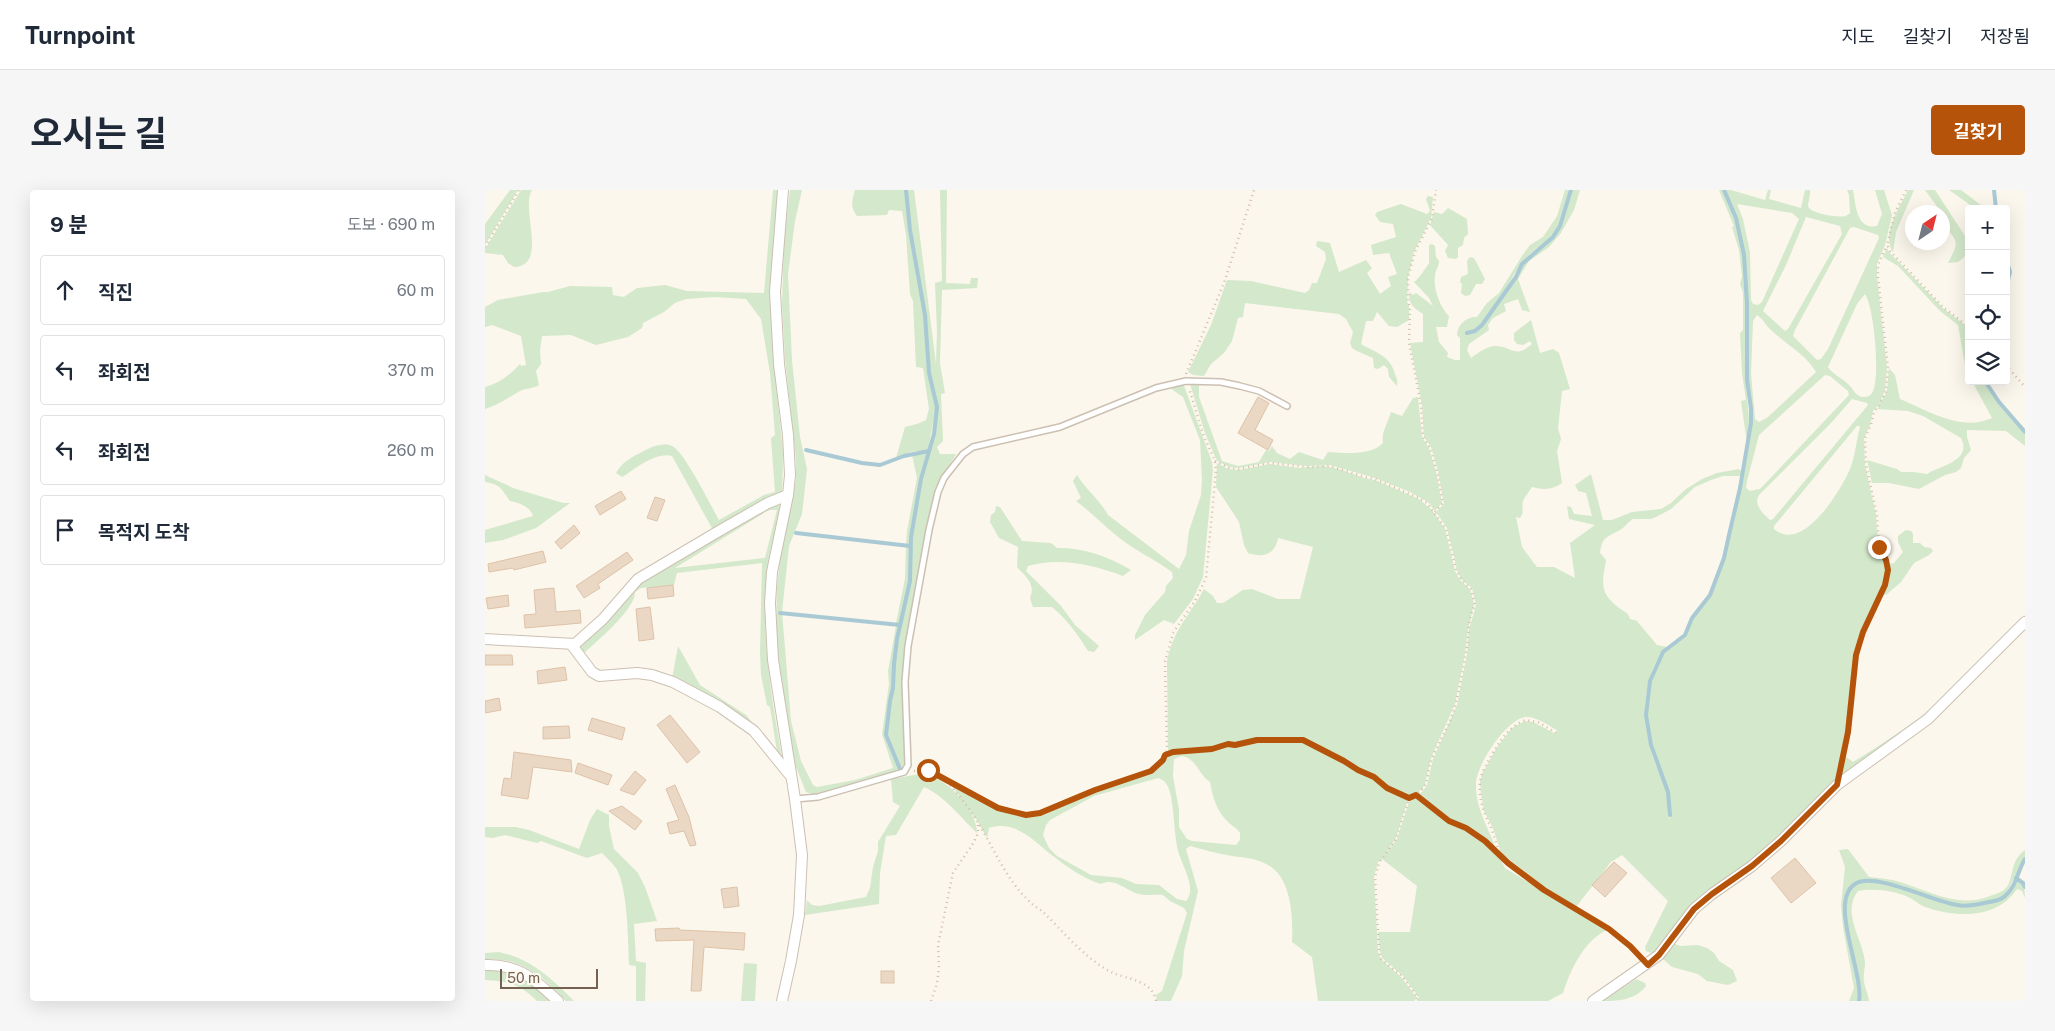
<!DOCTYPE html>
<html lang="ko">
<head>
<meta charset="utf-8">
<style>
  :root { --surface:#fff; --page:#f6f6f7; --text:#1f2937; --muted:#747a83; --line:#e0e1e3; --accent:#b45309 }
  body { margin:0; font-family:"Public Sans","Noto Sans KR",sans-serif; background:var(--page); color:var(--text) }
  .controls { position:absolute; right:15px; top:15px; display:grid; overflow:hidden; border-radius:5px; box-shadow:0 5px 20px #0002 }
  .controls button { width:45px; height:45px; display:grid; place-items:center; padding:0; border:0; border-bottom:1px solid var(--line); background:var(--surface); color:var(--text); font:25px sans-serif }
  .compass { position:absolute; left:1420px; top:15px; width:45px; height:45px; border-radius:50%; background:var(--surface); box-shadow:0 5px 20px #0002; rotate:35deg }
  .scale { position:absolute; left:15px; bottom:12px; width:98px; box-sizing:border-box; padding-left:5px; border:2px solid #746151; border-top:0; font-size:14px; line-height:18px; white-space:nowrap; color:#746151; -webkit-text-stroke:4px #fefaf2; paint-order:stroke }
  .stop { position:absolute; width:15px; height:15px; margin:-11px; border:4px solid #b45309; border-radius:50%; background:#fff }
  .stop.end { background:#b45309; border-color:#fff; box-shadow:0 1px 5px #0008 }
  .list { margin:0; padding:0; list-style:none }
  h2 { display:flex; justify-content:space-between; align-items:center; height:65px; margin:0; padding:0 20px; font-size:21px }
  h2 small { font-size:16px; font-weight:400; color:var(--muted) }
  .list li { display:grid; grid-template-columns:32px 1fr auto; gap:15px; align-items:center; box-sizing:border-box; height:70px; margin:0 10px 10px; padding:0 10px; border:1px solid var(--line); border-radius:5px }
  .list b { display:block; font-size:19px; white-space:nowrap }
  .list em { font-size:16px; font-style:normal; color:var(--muted) }
  .icon { flex:none; width:28px; height:28px; fill:none; stroke:currentColor; stroke-width:2; stroke-linecap:round; stroke-linejoin:round }
  .map { position:relative; flex:none; width:1540px; height:811px; overflow:hidden; border-radius:5px }
  header { display:flex; align-items:center; gap:30px; box-sizing:border-box; height:70px; padding:0 25px; background:var(--surface); border-bottom:1px solid var(--line) }
  header strong { font-size:24px }
  nav { display:flex; gap:28px; margin-inline-start:auto; font-size:18px }
  .intro { display:flex; align-items:center; justify-content:space-between; box-sizing:border-box; height:120px; padding:0 30px }
  h1 { margin:0; font-size:35px }
  .button { padding:12px 22px; border-radius:5px; background:var(--accent); color:#fff; font-size:18px; font-weight:700 }
  main { display:flex; gap:30px; padding:0 30px }
  aside { flex:1; background:var(--surface); border-radius:5px; box-shadow:0 5px 20px #0002 }
  .map>svg:first-child { display:block }
  .green { fill:#d4e8cb; fill-rule:evenodd }
  .lines { fill:none; stroke-linecap:round; stroke-linejoin:round }
  .stream { stroke:#a9c9d4; stroke-width:4 }
  .building { fill:#ebd8c4; stroke:#dec2a8 }
  .service-casing { stroke:#ccc0b2; stroke-width:8 }
  .minor-casing { stroke:#ccc0b2; stroke-width:12 }
  .path { stroke:#d3bda9; stroke-width:2.5; stroke-dasharray:1 4; stroke-linecap:butt }
  .service { stroke:#fff; stroke-width:5 }
  .minor { stroke:#fff; stroke-width:10 }
  .route { stroke:#b45309; stroke-width:6 }
</style>
</head>
<body>
<header>
<strong>Turnpoint</strong>
<nav><a>지도</a><a>길찾기</a><a>저장됨</a></nav>
</header>
<div class="intro"><h1>오시는 길</h1><a class="button">길찾기</a></div>
<main>
<aside>
<h2>9 분<small>도보 · 690 m</small></h2>
<ul class="list">
<li><svg class="icon" aria-label="ahead" viewBox="0 0 24 24"><path d="M12 20V5M6 11l6-6 6 6"/></svg><div><b>직진</b></div><em>60 m</em></li>
<li><svg class="icon" aria-label="left" viewBox="0 0 24 24"><path d="M17 20v-9H6M10 6l-5 5 5 5"/></svg><div><b>좌회전</b></div><em>370 m</em></li>
<li><svg class="icon" aria-label="left" viewBox="0 0 24 24"><path d="M17 20v-9H6M10 6l-5 5 5 5"/></svg><div><b>좌회전</b></div><em>260 m</em></li>
<li><svg class="icon" aria-label="arrive" viewBox="0 0 24 24"><path d="M6 21V4h12l-3 4 3 4H6"/></svg><div><b>목적지 도착</b></div></li>
</ul>
</aside>
<div class="map">
<svg width="1540" height="811" viewBox="0 0 1540 811">
  <rect width="100%" height="100%" fill="#fbf7ec"/>
  <!-- green -->
  <g class="green">
    <polygon points="25,0 33,0 0,55 0,34"/>
    <path d="M36 0H47C35 18 64 76 29 77L23 73 18 65 0 63V59Z"/>
    <path d="M288 0H293L286 115 289 175 298 262 297 305 228 340 187 266C171 261 150 279 137 287L131 283C137 272 147 267 157 262 166 257 177 252 187 256 199 261 226 316 234 330L279 305 290 302 286 248 290 245 285 183 276 129 261 109 230 107 201 109 190 113 179 122 158 133 157 138 143 147 111 155 86 145 57 146 55 160 56 174 51 181 54 195C48 199 41 198 35 201 22 208 16 214 0 219V197C14 193 25 185 35 174L36 176 41 175 36 146 7 135 0 137V117L13 110 58 102H63L85 96 127 97 128 105 139 107 152 98 180 95 202 101 279 103Z"/>
    <polygon points="305,0 317,0 310,31 303,84 307,170 315,247 322,279 317,324 304,356 297,422 306,531 316,571 328,595 332,597 370,590 408,578 397,544 404,494 403,481 411,436 414,436 400,545 414,580 331,605 321,602 311,577 303,538 291,448 292,397 295,370 311,290 311,270 300,168 297,115 299,48"/>
    <path d="M370 0H420L424 40 439 125 443 183 451 217 443 260 426 262 411 268 420 237 432 234 441 230 444 219 438 178 431 177 428 111 425 104 421 45 417 21 404 20 402 25 372 26C365 17 367 10 370 0Z"/>
    <polygon points="422,0 429,0 451,174 452,141 450,93 457,91 455,0 462,0 461,93 485,94 486,88 493,88 492,98 457,100 455,173 460,203 456,204 458,251 452,257 455,264 471,264 450,299 438,354 418,474 417,511 421,569 416,579 402,544 406,511 409,498 410,475 413,449 426,391 427,347 437,290 450,244 453,217 445,183 441,125 426,40"/>
    <path d="M1080 0H1086C1082 12 1079 26 1073 37 1065 52 1050 57 1040 69 1024 88 1011 125 991 139 988 141 983 141 980 143L990 141 998 135 1032 87 1038 74 1069 47 1076 37 1088 0H1095L1089 20 1076 43 1064 57 1044 71 1033 89 1045 122 1037 120 1033 109 1019 114 1021 121 1008 128 1003 135 1004 140 984 154 982 160 986 168C993 163 1002 156 1011 156 1029 157 1029 169 1047 154L1045 151 1038 155 1032 154 1029 150V143L1046 130 1055 163 1068 159 1074 163 1085 199 1077 201 1073 238 1076 249 1072 261 1077 293C1067 300 1059 300 1047 297 1044 302 1040 306 1038 311 1036 318 1040 322 1035 328L1031 327 1037 357 1052 377H1069L1090 388 1085 353 1110 335 1084 329 1082 316 1086 317 1089 324 1107 326 1101 303 1093 301 1090 295 1106 284 1118 330H1127L1147 322 1176 319 1186 313 1201 299 1217 289 1232 283 1254 279 1256 281V286H1238L1226 290 1210 297 1186 319 1171 327 1166 329H1148C1143 332 1140 337 1135 340 1123 347 1117 346 1115 363L1121 370C1117 394 1114 402 1134 418 1140 422 1143 422 1145 429L1152 431 1172 455 1182 457C1156 484 1157 531 1167 564 1171 577 1179 590 1182 604 1184 613 1183 622 1184 631L1186 617 1184 602 1167 555 1162 525 1166 492 1179 463 1200 445 1207 428 1226 405 1240 368 1245 345 1256 298 1266 233 1267 219 1263 190V115L1260 65 1252 28 1240 0H1246L1280 10 1283 0H1286L1284 9 1316 18 1320 0H1325C1326 5 1323 12 1323 16 1325 24 1355 28 1361 26L1365 23 1364 5 1362 0H1368C1371 15 1371 40 1392 36L1397 24 1390 0H1399L1407 25 1400 55 1392 74V87L1402 178 1400 200 1395 213 1388 221 1385 235 1379 248 1380 275 1391 325 1393 357 1400 371 1402 380 1399 395 1377 442 1370 465 1362 542 1352 589 1303 642 1266 672 1171 761 1166 763 1161 761 1160 757 1183 711 1137 665 1126 672 1091 717 1057 695 1016 663 1008 638 999 621 996 604 995 592 997 584 1012 557 1027 538 1040 531 1048 532 1071 544 1072 540C1062 535 1052 526 1040 527 1021 530 992 574 991 593 990 617 1003 637 1011 659L981 637 965 630 933 605 938 601 942 595 948 569 972 515 982 464 984 439 991 415 987 398 976 389 972 380 962 338 951 322 959 314 953 281 946 257 939 247 937 215 925 153 938 152V124C928 117 924 115 924 102L928 105 931 103 948 116 944 108 929 92C934 89 940 79 944 73V55L947 54 950 56 951 67 954 71C954 77 950 80 950 86 948 99 955 117 964 126L962 137H951L954 152 963 163 962 167 970 170H975V148L972 145C972 135 982 126 992 127L1002 113 1014 103 1037 66 1045 55 1058 47 1072 26ZM1252 14 1307 23 1314 29 1277 112 1273 115 1268 114 1266 110 1265 62 1258 29ZM1321 27 1355 36 1357 44 1303 139 1300 141 1278 121 1301 75ZM1369 37 1393 45 1394 48 1343 159 1336 169 1332 170 1308 146 1310 140 1365 38ZM1380 104C1389 117 1396 190 1387 203 1385 207 1381 207 1377 207 1370 206 1368 198 1363 194 1357 188 1347 184 1343 177L1372 114ZM1272 125C1278 129 1280 134 1285 139 1299 153 1321 164 1331 182L1283 227 1274 232 1270 229 1266 184 1268 131ZM1340 185 1345 186 1363 201 1364 205 1275 299 1265 301 1261 298 1262 291 1274 245ZM1367 209 1382 213 1383 215 1288 329 1285 330C1278 324 1268 314 1274 305L1347 232ZM1372 236H1375L1374 241C1371 253 1370 267 1365 279 1356 300 1318 364 1289 339V336Z"/>
    <path d="M1234 0H1238C1247 21 1255 42 1258 66 1263 106 1259 147 1261 188 1261 210 1267 230 1262 253L1256 211 1261 210 1257 183 1255 143 1258 140V102L1255 94 1257 86 1254 60 1247 37 1249 36Z"/>
    <path d="M1423 0H1429L1411 42 1408 62C1396 44 1415 17 1423 0Z"/>
    <path d="M1440 0H1450L1484 52V63L1473 72 1463 73C1470 58 1476 54 1463 40L1458 46V22H1456Z"/>
    <polygon points="1464,0 1476,0 1501,19 1491,19"/>
    <path d="M943 6 948 7 946 28 929 62 923 87 922 111 924 117V130L912 137 904 136 892 122 888 131H881L876 154C889 162 904 165 909 181 911 189 913 187 912 196L904 187 903 179 899 175 893 179 889 178 888 168 872 161 867 158 865 153 868 142 861 129 854 124 760 113 758 127 753 128 747 151 739 163 726 174 719 186 708 185 703 182 726 135 742 90 766 91 820 103 824 100 827 93H832L841 69 840 62 831 56 832 51 845 53 854 82 881 70 887 78 882 83 895 104 906 96 903 87 912 84 904 63 888 65 886 55 911 47 908 34 895 32 890 25 892 22 916 14 942 24 945 21 941 9Z"/>
    <polygon points="963,18 982,29 983,44 979,48 978,55 973,58 973,67 971,69 963,68 960,61 963,55 945,35 949,22 957,24"/>
    <polygon points="1402,58 1404,62 1459,119 1484,138 1484,184 1480,175 1473,135 1455,121 1413,76 1398,67"/>
    <polygon points="985,67 989,68 1000,89 997,94 991,94 985,105 980,106 976,103 977,94 975,92 976,87 983,84 982,71"/>
    <path d="M1404 178 1410 185 1415 209C1443 221 1477 242 1507 228L1487 191H1499L1513 213 1540 243V256L1521 241 1482 240V247L1486 260 1479 268 1476 278 1471 282 1460 285 1434 299 1404 293H1387L1382 270 1412 279 1416 282H1428L1442 284C1454 276 1488 271 1476 248L1438 226 1423 221 1392 219 1402 201Z"/>
    <path d="M698 193 727 272 728 280 718 387 708 409 689 434 679 430 650 450V445L660 425 680 402 681 396 688 388 687 382C669 369 649 360 632 346 617 334 606 322 591 311L596 308 588 291 592 285C601 300 615 310 623 325L694 379 701 365 704 341 716 305 717 290 715 250 698 207 682 196Z"/>
    <path d="M708 193H714V207L737 271 753 276 774 272 781 260 784 261 787 256 792 263 805 269 814 262 838 270 843 262C859 263 886 266 898 253 896 242 903 233 906 222L917 226 928 208 933 207 937 247 944 258 951 282 957 313 950 321 943 312 925 302 890 288 845 275 822 276 785 272 754 278 744 277 732 271 720 243 705 194Z"/>
    <polygon points="443,263 435,289 424,354 421,354 422,341 432,288 427,265"/>
    <path d="M732 273 743 279 754 280 785 274 814 278 838 276 854 279 879 288 890 290 934 309 947 320 960 339 970 381 975 390 985 399 989 414 983 439 980 464 970 514 946 568 940 594 937 599 924 608 902 597 890 586 874 580 860 570 819 549H772L750 554 743 553 727 558 689 561 683 563 682 472C688 439 704 427 719 399L728 406 732 413H738L758 400 767 399 793 409H815L828 357 793 348C790 365 778 368 763 363L759 355 754 332 731 297Z"/>
    <path d="M0 285 28 298 78 313H85L51 338 18 350 0 353V340L48 326C45 316 34 313 25 311 16 299 17 295 0 292Z"/>
    <path d="M294 313 295 318C291 338 285 358 282 379 275 444 287 510 298 574L293 568 285 517 282 515 276 485 275 463 277 373 192 383 189 395 156 398 150 402C151 419 110 453 97 465L93 456 154 395 213 358ZM284 320H292L280 368 190 378Z"/>
    <path d="M511 316 515 317 537 351 566 353 572 358C600 358 622 366 646 380L638 386C608 375 574 367 543 376L541 381 576 416 590 435 614 456 609 462 603 461C593 445 582 429 567 417H548L545 408C551 394 541 387 532 377L533 357 514 348 505 332 506 325 510 322Z"/>
    <polygon points="1421,340 1426,341 1428,344 1428,353 1435,353 1439,357 1446,358 1448,361 1444,365 1429,373 1416,392 1401,405 1398,404 1404,381 1403,374 1409,373 1418,362 1413,352 1413,346"/>
    <polygon points="424,356 424,391 414,433 411,433 420,389 421,357"/>
    <path d="M1540 425V428L1457 514 1358 586 1356 584 1360 566 1368 572C1397 554 1425 536 1452 514 1464 504 1469 493 1483 485Z"/>
    <polygon points="193,456 215,495 261,525 273,540 187,489"/>
    <path d="M772 551H818L859 572 873 581 889 588 901 599 923 609 911 648 899 666 912 649 925 609 931 606 964 631 981 638 999 651 1013 665 1020 678 1122 740C1099 750 1085 781 1078 803L1063 811H932L934 808 919 787 897 768 895 761 893 742H925L932 696 897 669 893 672 889 687 893 762 896 769 917 788 932 808 929 811H833L827 767 807 752C808 728 807 688 783 675 770 667 756 668 742 665 730 663 717 659 705 656L701 659 713 701 699 761 697 786 686 811H672L671 805 677 801 702 723 699 718 685 711 678 705C670 704 662 706 654 704 640 701 631 687 616 694 600 689 585 679 572 669 551 654 533 629 504 638L502 648 493 632 464 592 512 620 541 627 556 625 611 602 667 582 679 571 682 565 689 563 728 560 743 554 750 556ZM697 566C712 569 713 584 725 592 728 608 731 620 743 632 747 636 752 638 755 643V650L751 655 707 651 702 649 694 637V620L688 586 689 569ZM673 588C677 589 680 591 682 595 690 608 688 645 694 664 698 677 712 699 701 711L692 709 674 695 651 694 637 688 606 685 572 666 564 658 558 645 561 635 565 630 609 606Z"/>
    <path d="M435 584C460 585 492 619 492 643 475 627 461 607 439 597L411 645 401 646 395 683 394 714 320 725 322 710 327 715 334 716 381 707 385 698 388 677 393 661V652L415 616 408 612 406 589Z"/>
    <path d="M112 619 124 625V636L129 659 153 683 160 697 172 731 149 734 151 771 161 773 160 811H151V776L144 775C143 751 143 698 131 678 127 673 122 668 117 663L102 668 56 651 52 653 20 645 8 648 0 647V637H31L44 640 94 659 105 630Z"/>
    <path d="M1363 659 1384 687C1394 688 1405 689 1415 692 1444 701 1474 719 1505 706 1509 704 1515 703 1519 700 1530 691 1523 672 1540 660V668L1520 705C1508 712 1489 716 1476 715 1449 713 1363 662 1359 713 1357 738 1369 760 1373 784 1374 792 1374 800 1374 807V811H1364L1369 798 1358 737 1356 715 1360 677 1354 660Z"/>
    <path d="M1531 689C1539 694 1540 699 1540 708L1537 701 1532 699C1512 729 1472 728 1440 717 1435 715 1432 712 1427 709 1413 701 1389 698 1373 701 1356 723 1378 749 1380 772 1380 779 1378 785 1379 792 1380 798 1383 804 1384 811H1375C1382 778 1342 719 1371 694 1403 683 1442 713 1474 717 1482 717 1490 716 1497 714 1517 711 1522 708 1531 689Z"/>
    <polygon points="1188,753 1195,756 1213,755 1222,758 1229,763 1234,771 1248,780 1252,791 1243,795 1222,791 1213,784 1187,777 1178,769"/>
    <path d="M14 762C46 769 66 788 89 811H81C58 787 36 766 0 770V763Z"/>
    <polygon points="259,773 272,774 270,811 256,811"/>
    <path d="M0 779 35 784 68 811H52C34 794 24 791 0 790Z"/>
    <path d="M1151 789 1160 793 1161 796C1149 811 1132 811 1116 811Z"/>
  </g>
  <g class="lines">
    <!-- stream -->
    <g class="stream">
      <polyline points="1509,0 1511,19"/>
      <polyline points="1521,68 1525,82 1521,98"/>
      <polyline points="982,143 990,141 997,135 1031,87 1037,74 1068,47 1075,36 1086,0"/>
      <polyline points="1500,191 1514,212 1540,242"/>
      <polyline points="321,260 377,273 395,275 419,266 444,261"/>
      <polyline points="311,343 425,356"/>
      <polyline points="295,423 415,435"/>
      <polyline points="415,579 401,545 405,511 408,498 409,474 412,449 425,391 426,347 436,289 449,244 452,217 444,183 440,125 425,40 421,0"/>
      <polyline points="1185,625 1183,602 1166,555 1161,525 1165,491 1178,462 1200,445 1207,428 1225,405 1239,368 1244,345 1255,298 1266,233 1266,219 1262,190 1262,114 1259,65 1251,28 1239,0"/>
      <polyline points="1531,688 1538,693 1540,697"/>
      <path d="M1374 811C1379 783 1343 711 1370 694 1390 681 1448 712 1472 715 1481 717 1490 715 1499 713 1506 712 1515 711 1520 706 1531 697 1533 680 1540 669"/>
    </g>
  </g>
  <!-- building -->
  <g class="building">
    <polygon points="773,207 784,213 770,240 788,250 783,260 753,243"/>
    <polygon points="136,301 141,309 115,325 110,316"/>
    <polygon points="170,307 180,310 172,331 162,328"/>
    <polygon points="89,335 95,343 76,359 70,352"/>
    <polygon points="58,361 61,372 29,380 28,378 4,382 3,374"/>
    <polygon points="142,362 148,370 113,394 115,398 99,408 91,396"/>
    <polygon points="188,395 189,406 163,409 162,398"/>
    <polygon points="69,398 71,422 95,420 96,433 40,438 39,425 51,424 49,400"/>
    <polygon points="23,405 24,416 3,419 1,408"/>
    <polygon points="165,417 169,449 154,451 151,419"/>
    <polygon points="0,465 27,465 28,475 0,475"/>
    <polygon points="80,477 82,490 53,494 52,481"/>
    <polygon points="14,508 16,520 0,523 0,511"/>
    <polygon points="185,525 215,562 202,573 172,535"/>
    <polygon points="107,528 140,538 137,550 103,540"/>
    <polygon points="84,536 85,548 58,549 58,537"/>
    <polygon points="29,562 86,570 87,582 48,577 43,609 16,605 19,588 26,589"/>
    <polygon points="93,573 127,585 123,595 90,583"/>
    <polygon points="150,581 161,590 149,605 135,600"/>
    <polygon points="190,595 204,627 211,655 205,656 199,641 185,644 182,633 194,630 181,599"/>
    <polygon points="137,616 157,631 150,640 124,621"/>
    <polygon points="1310,668 1331,693 1306,713 1286,688"/>
    <polygon points="1129,672 1142,683 1120,707 1107,695"/>
    <polygon points="252,697 254,716 239,718 236,699"/>
    <polygon points="194,738 195,740 260,743 259,760 219,757 216,801 206,801 209,750 171,751 170,739"/>
    <rect x="396" y="781" width="13" height="12"/>
  </g>
  <g class="lines">
    <!-- service casing -->
    <g class="service-casing">
      <polyline id="service" points="310,609 333,607 419,582 423,575 420,492 423,456 444,340 453,302 459,288 478,264 488,257 575,237 671,198 701,191 736,192 755,196 774,201 802,216"/>
    </g>
    <!-- minor casing -->
    <g class="minor-casing">
      <g id="minor">
        <polyline points="0,449 90,454 118,429 153,389 234,341 283,313 303,305"/>
        <polyline points="86,454 107,482 114,486 152,483 167,485 188,492 235,517 269,541 304,584"/>
        <path d="M0 775C34 774 49 789 73 811"/>
        <polyline points="297,811 306,771 314,725 317,665 310,609 288,470 285,413 287,382 303,305 305,285 303,245 294,174 290,102 298,0"/>
        <polyline points="1108,811 1174,765 1209,719 1227,704 1267,676 1296,651 1352,595 1367,584 1443,529 1540,432"/>
      </g>
    </g>
    <!-- path -->
    <g class="path">
      <polyline points="1421,0 1410,23 1402,55 1405,61 1459,118 1484,137"/>
      <polyline points="0,57 34,0"/>
      <polyline points="1521,175 1540,197"/>
      <polyline points="701,184 739,93 769,0"/>
      <path d="M730 271 744 278 754 279 785 273 822 277 845 276 880 287 890 289 934 308 942 313 961 339 971 380 976 389 986 399 990 415C982 429 984 447 981 463 978 479 975 496 971 512 967 532 955 549 947 568 939 590 948 595 924 609L911 649 894 673 890 687 894 761 896 769 918 787 933 808 930 811"/>
      <polyline points="950,322 958,313 952,282 945,258 938,247 936,215 924,153 925,117 923,111 923,87 930,62 947,28 951,0"/>
      <path d="M1071 543 1053 532 1040 530C1020 539 1011 557 1001 575 990 594 995 615 1004 633 1010 644 1011 660 1018 668 1025 676 1035 681 1042 687 1079 714 1124 732 1155 766"/>
      <polyline points="680,565 689,562 727,559 743,554 750,555 772,550 818,550 859,571 873,581 889,587 901,598 924,609"/>
      <polyline points="1356,577 1367,514 1371,465 1378,442 1400,395 1403,380 1401,370 1394,357 1392,325 1381,275 1380,248 1386,235 1389,222 1395,214 1401,201 1403,178 1393,87 1393,75 1402,55"/>
      <path d="M429 581C466 576 501 626 542 625 566 625 589 608 611 600 626 594 643 590 658 584 670 579 678 572 682 559L680 472 688 443 710 411 721 388 731 280 730 271 718 244 704 198"/>
      <path d="M458 588C471 601 482 615 492 631 511 661 525 701 557 721 578 741 601 770 628 783 643 789 668 791 671 811"/>
      <polyline points="931,605 965,631 981,638 1000,651 1016,666"/>
      <polyline points="446,811 452,793 454,778 453,755 468,683 489,652 493,643 493,634"/>
    </g>
    <!-- service -->
    <use href="#service" class="service"/>
    <!-- minor -->
    <use href="#minor" class="minor"/>
  </g>
  <g class="lines">
    <!-- route -->
    <polyline class="route" points="443,580 513,618 541,625 555,623 610,600 666,581 678,570 680,565 688,562 727,559 743,554 750,555 772,550 818,550 859,571 873,580 889,587 902,598 924,608 931,605 964,631 981,638 1000,651 1023,673 1059,700 1124,739 1145,756 1163,775 1174,765 1209,719 1227,704 1267,676 1296,651 1352,595 1363,542 1371,465 1378,442 1400,395 1403,380 1401,370 1394,357"/>
  </g>
</svg>
<div class="controls">
<button>+</button>
<button>−</button>
<button><svg class="icon" aria-label="locate" viewBox="0 0 24 24"><circle cx="12" cy="12" r="6"/><path d="M12 2v4M12 18v4M2 12h4M18 12h4"/></svg></button>
<button><svg class="icon" aria-label="layers" viewBox="0 0 24 24"><path d="M12 4l9 5-9 5-9-5zM3 14l9 5 9-5"/></svg></button>
</div>
<svg class="compass" viewBox="-18 -18 36 36"><path d="M0-13l5 13h-10z" fill="#e53935"/><path d="M0 13l5-13h-10z" fill="#747a83"/></svg>
<div class="scale">50 m</div>
<div class="stop" style="left:443px;top:580px"></div>
<div class="stop end" style="left:1394px;top:357px"></div>
</div>
</main>
</body>
</html>
